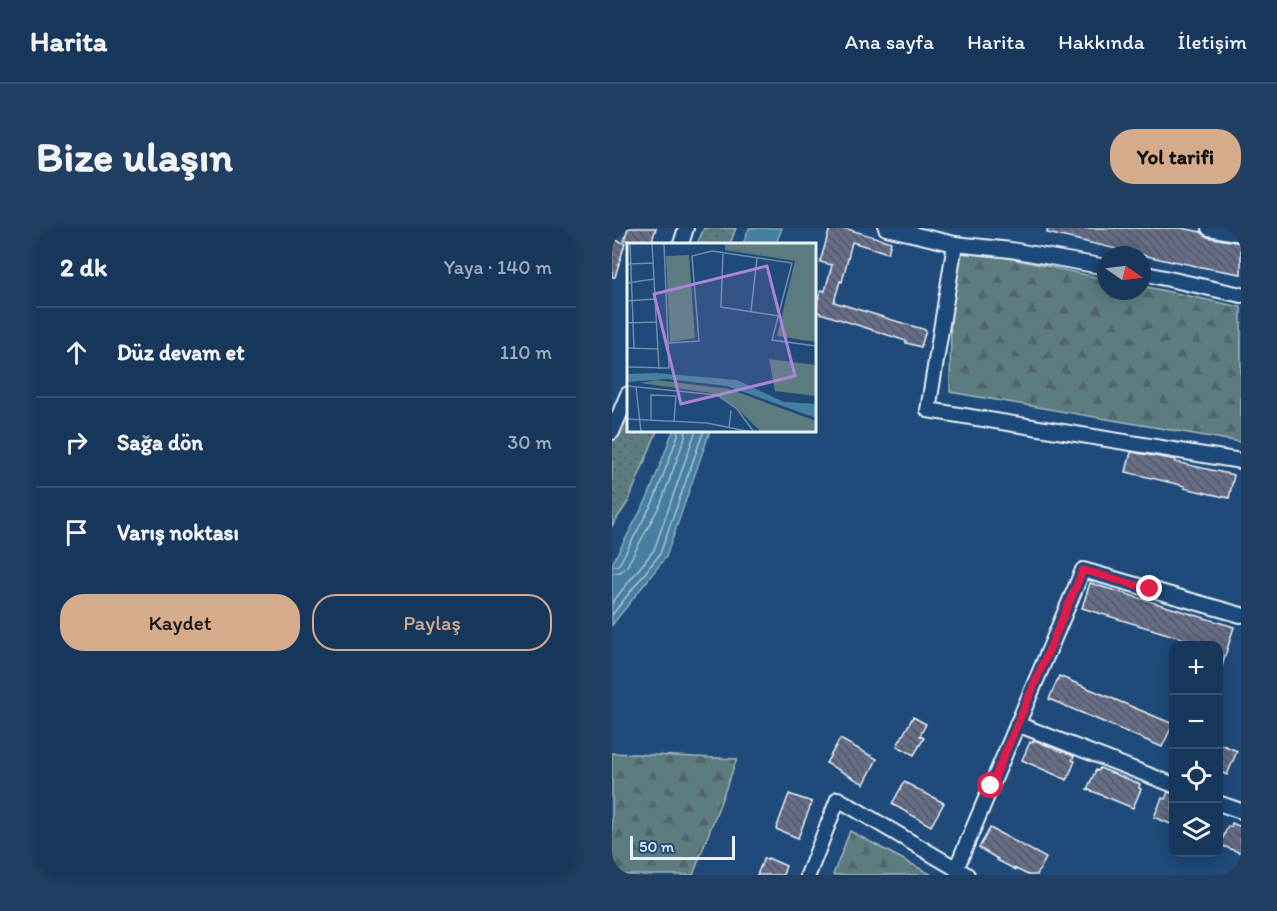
<!DOCTYPE html>
<html lang="tr">
<head>
<meta charset="utf-8">
<style>
  :root { --surface:#17385c; --page:#203f62; --text:#f1f3f6; --muted:#9eacbb; --line:#365272; --accent:#d6ab8b }
  body { margin:0; font-family:Itim,sans-serif; background:var(--page); color:var(--text) }
  .controls { position:absolute; right:18px; bottom:18px; display:grid; overflow:hidden; border-radius:12px; box-shadow:0 3px 15px #0003 }
  .controls button { width:54px; height:54px; display:grid; place-items:center; padding:0; border:0; border-bottom:2px solid var(--line); background:var(--surface); color:var(--text); font:30px sans-serif }
  .compass { position:absolute; left:485px; top:18px; width:54px; height:54px; border-radius:50%; background:var(--surface); box-shadow:0 3px 15px #0003; rotate:104deg }
  .scale { position:absolute; left:18px; bottom:15px; width:105px; box-sizing:border-box; padding-left:6px; border:3px solid #e8f1f8; border-top:0; font-size:16px; line-height:21px; white-space:nowrap; color:#e8f1f8; -webkit-text-stroke:4px #1f4a7a; paint-order:stroke }
  .stop { position:absolute; width:18px; height:18px; margin:-14px; border:4px solid #e11d48; border-radius:50%; background:#fff }
  .stop.end { background:#e11d48; border-color:#fff; box-shadow:0 2px 6px #0008 }
  .list { margin:0; padding:0; list-style:none }
  h2 { display:flex; justify-content:space-between; align-items:center; height:78px; margin:0; padding:0 24px; font-size:26px }
  h2 small { font-size:20px; font-weight:400; color:var(--muted) }
  .list li { display:grid; grid-template-columns:39px 1fr auto; gap:18px; align-items:center; box-sizing:border-box; height:90px; padding:0 24px; border-top:2px solid var(--line) }
  .list b { display:block; font-size:22px; white-space:nowrap }
  .list em { font-size:20px; font-style:normal; color:var(--muted) }
  .actions { display:flex; gap:12px; padding:18px 24px }
  .actions a { flex:1; padding:14px 0; border:2px solid var(--accent); border-radius:24px; text-align:center; font-size:21px; color:var(--accent) }
  .actions .main { background:var(--accent); color:#111 }
  .icon { flex:none; width:33px; height:33px; fill:none; stroke:currentColor; stroke-width:2; stroke-linecap:round; stroke-linejoin:round }
  .map { position:relative; flex:none; width:629px; height:647px; overflow:hidden; border-radius:24px }
  header { display:flex; align-items:center; gap:36px; box-sizing:border-box; height:84px; padding:0 30px; background:var(--surface); border-bottom:2px solid var(--line) }
  header strong { font-size:28px }
  nav { display:flex; gap:33px; margin-inline-start:auto; font-size:21px }
  .intro { display:flex; align-items:center; justify-content:space-between; box-sizing:border-box; height:144px; padding:0 36px }
  h1 { margin:0; font-size:42px }
  .button { padding:15px 27px; border-radius:24px; background:var(--accent); color:#111; font-size:21px; font-weight:700 }
  main { display:flex; gap:36px; padding:0 36px }
  aside { flex:1; background:var(--surface); border-radius:24px; box-shadow:0 3px 15px #0003 }
  .map>svg:first-child { display:block }
  .green { fill:url(#green-dots); stroke:#a2b6bc; stroke-width:1.5 }
  .forest { fill:url(#forest-firs); stroke:#a2b6bc; stroke-width:1.5 }
  .water { fill:#467fa0; stroke:#87adc3; stroke-width:1.5 }
  .lines { fill:none; stroke-linecap:round; stroke-linejoin:round }
  .shore { stroke:#a7c3d5; stroke-width:1.5 }
  .building { fill:url(#building-back-hatch); stroke:#e8f1f8; stroke-width:1.5 }
  .minor-casing { stroke:#e8f1f8; stroke-width:18 }
  .minor { stroke:#1f4a7a; stroke-width:14 }
  .route { stroke:#e11d48; stroke-width:8 }
  .inset-road { fill:none; stroke:#6f8dac; stroke-width:1.5 }
  .view { fill:#ac85d9; fill-opacity:0.15; stroke:#ac85d9; stroke-width:3 }
  .inset-edge { fill:none; stroke:#e8f1f8; stroke-width:3 }
</style>
</head>
<body>
<header>
<strong>Harita</strong>
<nav><a>Ana sayfa</a><a>Harita</a><a>Hakkında</a><a>İletişim</a></nav>
</header>
<div class="intro"><h1>Bize ulaşın</h1><a class="button">Yol tarifi</a></div>
<main>
<aside>
<h2>2 dk<small>Yaya · 140 m</small></h2>
<ul class="list">
<li><svg class="icon" aria-label="ahead" viewBox="0 0 24 24"><path d="M12 20V5M6 11l6-6 6 6"/></svg><div><b>Düz devam et</b></div><em>110 m</em></li>
<li><svg class="icon" aria-label="right" viewBox="0 0 24 24"><path d="M7 20v-9h11M14 6l5 5-5 5"/></svg><div><b>Sağa dön</b></div><em>30 m</em></li>
<li><svg class="icon" aria-label="arrive" viewBox="0 0 24 24"><path d="M6 21V4h12l-3 4 3 4H6"/></svg><div><b>Varış noktası</b></div></li>
</ul>
<div class="actions"><a class="main">Kaydet</a><a>Paylaş</a></div>
</aside>
<div class="map">
<svg width="629" height="647" viewBox="0 0 629 647">
  <defs>
    <pattern id="green-dots" width="8" height="8" patternUnits="userSpaceOnUse" patternTransform="scale(1.5)"><rect width="8" height="8" fill="#5c7c80"/><path d="M2 2h.1M6 6h.1" fill="none" stroke="#526568" stroke-width="1.8" stroke-linecap="round"/></pattern>
    <pattern id="forest-firs" width="22" height="20" patternUnits="userSpaceOnUse" patternTransform="scale(1.5)"><rect width="22" height="20" fill="#5c7c80"/><path d="M5 1l3.5 6h-7zM16 11l3.5 6h-7z" fill="#526568"/></pattern>
    <pattern id="building-back-hatch" width="6" height="6" patternUnits="userSpaceOnUse" patternTransform="scale(1.5)"><rect width="6" height="6" fill="#666e87"/><path d="M-1 5l2 2M0 0l6 6M5-1l2 2" fill="none" stroke="#545965"/></pattern>
  </defs>
  <rect width="100%" height="100%" fill="#1f4a7a"/>
  <filter id="ink" filterUnits="userSpaceOnUse"><feTurbulence type="fractalNoise" baseFrequency=".0167" numOctaves="2"/><feDisplacementMap in="SourceGraphic" scale="12" xChannelSelector="R" yChannelSelector="G"/><feConvolveMatrix kernelMatrix="1 2 1 2 8 2 1 2 1" color-interpolation-filters="sRGB"/></filter>
  <g filter="url(#ink)">
    <!-- green -->
    <g class="green">
      <polygon points="92,0 124,0 118,16 85,16"/>
      <polygon points="16,187 16,202 45,203 16,274 0,298 0,203"/>
    </g>
    <!-- forest -->
    <g class="forest">
      <polygon points="349,20 494,51 494,63 530,63 530,58 629,79 629,214 338,164 339,88"/>
      <polygon points="0,525 125,531 81,647 0,647"/>
      <polygon points="238,603 320,647 221,647"/>
    </g>
    <!-- water -->
    <g class="water">
      <polygon points="137,0 170,0 164,16 131,16"/>
      <polygon points="61,203 98,203 54,329 0,397 0,336 36,269"/>
    </g>
    <g class="lines">
      <!-- shore -->
      <g class="shore">
        <polyline points="0,338 5,338 8,335 42,272 66,207 66,202"/>
        <polyline points="0,346 8,344 14,340 49,275 73,209 74,202"/>
        <polyline points="0,375 42,322 84,202"/>
        <polyline points="0,387 48,326 92,202"/>
      </g>
    </g>
    <!-- building -->
    <g class="building">
      <polygon points="16,0 44,0 39,16 26,16 12,12"/>
      <polygon points="218,0 232,0 279,14 276,25 240,14 230,54 228,53 222,74 287,94 314,102 309,119 294,115 294,113 282,109 202,83 209,62 213,63 220,37 208,34"/>
      <polygon points="436,0 569,0 589,4 595,9 629,15 629,46 589,39 561,33 561,34 435,5"/>
      <polygon points="0,11 13,15 3,49 0,49"/>
      <polygon points="519,224 559,231 564,232 563,234 622,247 617,270 572,260 573,258 514,244"/>
      <polygon points="478,355 622,399 609,441 606,441 606,417 592,417 470,380"/>
      <polygon points="447,448 561,496 550,519 437,471"/>
      <polygon points="301,489 314,496 308,508 312,510 302,527 285,518"/>
      <polygon points="228,511 265,531 252,556 214,535"/>
      <polygon points="422,512 462,528 460,532 463,533 455,552 410,532 418,514 420,515"/>
      <polygon points="606,515 625,523 615,547 606,543"/>
      <polygon points="488,540 528,556 527,560 529,561 521,580 475,561 484,542 486,543"/>
      <polygon points="292,554 332,575 319,598 280,576"/>
      <polygon points="556,564 561,566 561,597 542,589 550,570 553,571"/>
      <polygon points="177,566 200,574 186,610 164,601"/>
      <polygon points="620,595 629,599 629,625 608,617 616,598 619,599"/>
      <polygon points="378,600 434,630 425,647 416,647 404,641 404,642 385,632 386,631 367,620"/>
      <polygon points="152,630 155,632 156,630 174,638 171,647 145,647"/>
    </g>
    <g class="lines">
      <!-- minor casing -->
      <g class="minor-casing">
        <g id="minor">
          <polyline points="274,0 343,16 399,22 494,39"/>
          <polyline points="597,0 629,6"/>
          <polyline points="69,16 74,0"/>
          <polyline points="343,16 316,182 629,233"/>
          <polyline points="530,45 629,67"/>
          <polyline points="0,204 16,166"/>
          <polyline points="405,496 562,557"/>
          <polyline points="606,575 629,583"/>
          <polyline points="344,641 471,342 629,387"/>
          <polyline points="196,647 226,571 355,647"/>
        </g>
      </g>
      <!-- minor -->
      <use href="#minor" class="minor"/>
    </g>
  </g>
  <g class="lines" filter="url(#ink)">
    <!-- route -->
    <polyline class="route" points="379,558 471,342 538,361"/>
  </g>
  <!-- overview -->
  <g transform="translate(15 15)">
    <rect width="189" height="189" fill="#1f4a7a"/>
    <path d="M29 137 102 146 189 178V189H134L110 165 85 150 13 140Z" fill="#5c7c80"/>
    <path d="M98 0H189V99L150 93 168 18 98 7ZM62 12 68 95 43 99 39 13ZM142 116 189 122V153L148 148Z" fill="#5c7c80"/>
    <path d="M30 130 110 137 157 159 189 161V175L100 143 40 136 0 139V131Z" fill="#467fa0"/>
    <path class="inset-road" d="M3 0 7 106M25 0 32 126M96 9 94 64 152 73M0 21 26 20M0 40 27 36M0 58 28 56M124 68 130 15M0 80 29 79M42 100 72 98 65 13 85 8 165 20 145 97 189 103M0 105 31 106M0 124 42 125 37 0M0 143 90 152 110 166 127 189M9 144 14 189M0 176 80 180 124 189M24 176V152L49 153 47 178M102 185 104 167"/>
    <path class="view" d="M140 23 168 133 54 161 27 51Z"/>
    <rect width="189" height="189" class="inset-edge"/>
  </g>
</svg>
<div class="controls">
<button>+</button>
<button>−</button>
<button><svg class="icon" aria-label="locate" viewBox="0 0 24 24"><circle cx="12" cy="12" r="6"/><path d="M12 2v4M12 18v4M2 12h4M18 12h4"/></svg></button>
<button><svg class="icon" aria-label="layers" viewBox="0 0 24 24"><path d="M12 4l9 5-9 5-9-5zM3 14l9 5 9-5"/></svg></button>
</div>
<svg class="compass" viewBox="-18 -18 36 36"><path d="M0-13l5 13h-10z" fill="#e53935"/><path d="M0 13l5-13h-10z" fill="#9eacbb"/></svg>
<div class="scale">50 m</div>
<div class="stop" style="left:379px;top:558px"></div>
<div class="stop end" style="left:538px;top:361px"></div>
</div>
</main>
</body>
</html>
